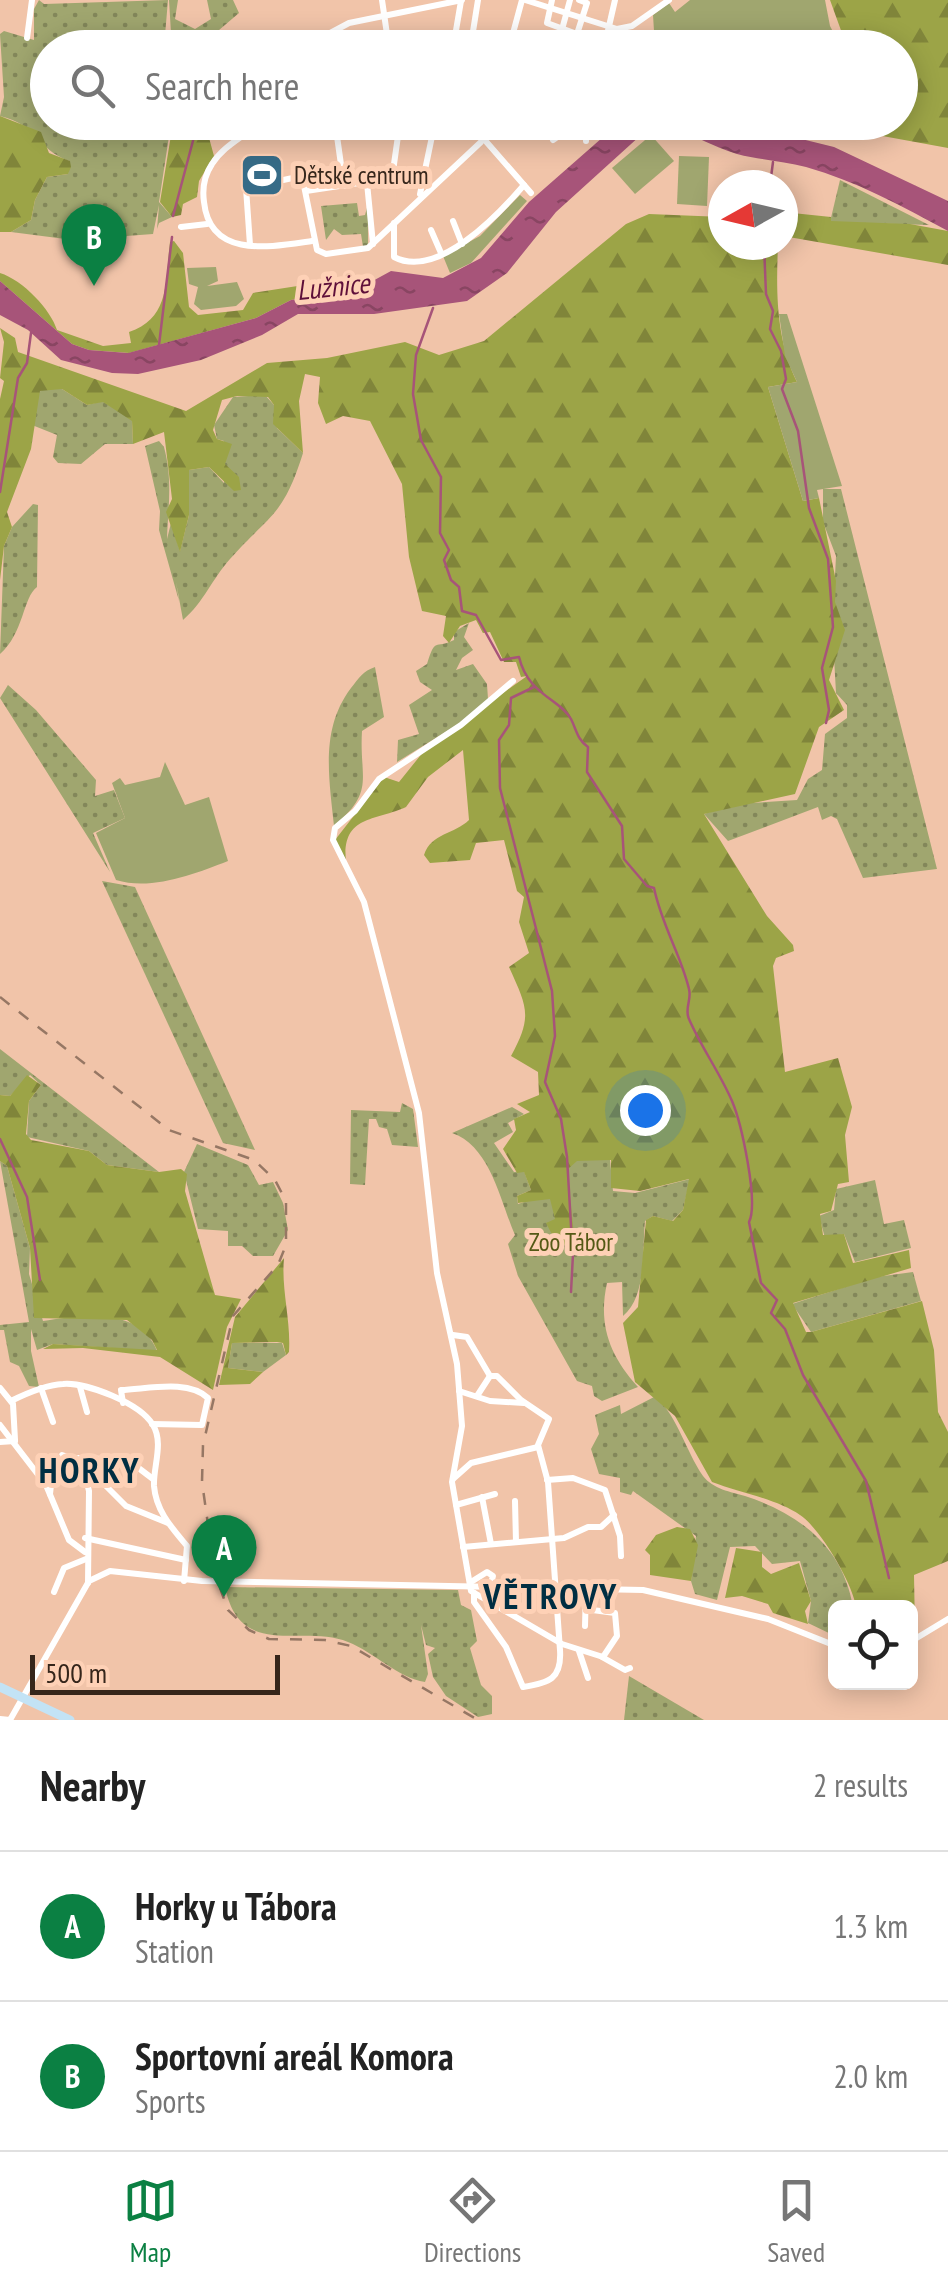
<!DOCTYPE html>
<html lang="en">
<head>
<meta charset="utf-8">
<style>
  :root { --surface:#fff; --page:#f6f6f6; --text:#222; --muted:#767676; --line:#e0e0e0; --accent:#0b8043 }
  body { margin:0; font-family:"PT Sans Narrow",sans-serif; background:var(--page); color:var(--text) }
  .controls { position:absolute; right:30px; bottom:30px; display:grid; overflow:hidden; border-radius:15px; box-shadow:0 5px 25px #0003 }
  .controls button { width:90px; height:90px; display:grid; place-items:center; padding:0; border:0; border-bottom:2px solid var(--line); background:var(--surface); color:var(--text); font:50px sans-serif }
  .compass { position:absolute; left:708px; top:170px; width:90px; height:90px; border-radius:50%; background:var(--surface); box-shadow:0 5px 25px #0003; rotate:262deg }
  .scale { position:absolute; left:30px; bottom:25px; width:250px; box-sizing:border-box; padding-left:10px; border:5px solid #36261b; border-top:0; font-size:28px; line-height:35px; white-space:nowrap; color:#36261b; -webkit-text-stroke:8px #fed1b6; paint-order:stroke }
  .you { position:absolute; left:645px; top:1110px; width:35px; height:35px; margin:-25px; border:8px solid #fff; border-radius:50%; background:#1a73e8; box-shadow:0 0 0 15px #1a73e833 }
  .badge { display:grid; place-items:center; width:65px; height:65px; border-radius:50%; background:var(--accent); color:#fff; font-size:32px; font-weight:700 }
  .pin { position:absolute; translate:-50% -82px; filter:drop-shadow(0 2px 5px #0008) }
  .pin::after { content:''; position:absolute; top:52px; width:35px; height:30px; background:inherit; clip-path:polygon(0 0,100% 0,50% 100%) }
  .list { margin:0; padding:0; list-style:none }
  h2 { display:flex; justify-content:space-between; align-items:center; height:130px; margin:0; padding:0 40px; font-size:42px }
  h2 small { font-size:32px; font-weight:400; color:var(--muted) }
  .list li { display:grid; grid-template-columns:65px 1fr auto; gap:30px; align-items:center; box-sizing:border-box; height:150px; padding:0 40px; border-top:2px solid var(--line) }
  .list b { display:block; font-size:38px; white-space:nowrap }
  .list p { margin:0; font-size:32px; white-space:nowrap; color:var(--muted) }
  .list em { font-size:32px; font-style:normal; color:var(--muted) }
  .icon { flex:none; width:55px; height:55px; fill:none; stroke:currentColor; stroke-width:2; stroke-linecap:round; stroke-linejoin:round }
  .map { position:relative; flex:none; width:948px; height:1720px; overflow:hidden }
  .search { position:absolute; background:var(--surface); box-shadow:0 5px 25px #0003; left:30px; right:30px; top:30px; height:110px; display:flex; align-items:center; gap:25px; box-sizing:border-box; padding:0 35px; border-radius:55px; color:var(--muted); font-size:38px }
  .sheet { height:430px; background:var(--surface) }
  nav { display:flex; justify-content:space-around; align-items:center; box-sizing:border-box; height:140px; border-top:2px solid var(--line); background:var(--surface); font-size:28px; color:var(--muted) }
  nav a { display:grid; justify-items:center; gap:5px }
  nav .on { color:var(--accent) }
  .map>svg:first-child { display:block }
  .grass { fill:url(#grass-dots) }
  .forest { fill:url(#forest-firs) }
  .garden { fill:#a0a66f }
  .water { fill:url(#water-ripples) }
  .lines { fill:none; stroke-linecap:round; stroke-linejoin:round }
  .stream { stroke:#a75479; stroke-width:2.5 }
  .minor { stroke:#fff; stroke-width:6 }
  .major { stroke:#c3e3f5; stroke-width:9 }
  .rail { stroke:#967764; stroke-width:2.5; stroke-dasharray:12 12; stroke-linecap:butt }
  .labels { text-anchor:middle; dominant-baseline:central; stroke-width:10; stroke-linejoin:round; paint-order:stroke }
  .poi-label { font-size:25px; fill:#36261b; stroke:#fed1b6; text-anchor:start }
  .park-label { font-size:25px; fill:#545915; stroke:#fed1b6 }
  .water-label { font-size:28px; font-style:italic; fill:#5e0f39; stroke:#fed1b6 }
  .district-label { font-size:35px; font-weight:bold; letter-spacing:2.5px; fill:#002e42; stroke:#fed1b6 }
</style>
</head>
<body>
<div class="map">
<svg width="948" height="1720" viewBox="0 0 948 1720">
  <defs>
    <pattern id="grass-dots" width="8" height="8" patternUnits="userSpaceOnUse" patternTransform="scale(2.5)"><rect width="8" height="8" fill="#a0a66f"/><path d="M2 2h.1M6 6h.1" fill="none" stroke="#83875a" stroke-width="1.8" stroke-linecap="round"/></pattern>
    <pattern id="forest-firs" width="22" height="20" patternUnits="userSpaceOnUse" patternTransform="scale(2.5)"><rect width="22" height="20" fill="#9ca447"/><path d="M5 1l3.5 6h-7zM16 11l3.5 6h-7z" fill="#80853a"/></pattern>
    <pattern id="water-ripples" width="26" height="14" patternUnits="userSpaceOnUse" patternTransform="scale(2.5)"><rect width="26" height="14" fill="#a75479"/><path d="M2 4q2-2 4 0t4 0M15 11q2-2 4 0t4 0" fill="none" stroke="#894562"/></pattern>
  </defs>
  <rect width="100%" height="100%" fill="#f1c4a9"/>
  <!-- grass -->
  <g class="grass">
    <path d="M39 0 44 4 168 0 164 47 48 48V122L171 123 159 202 172 217 159 223 157 229 159 205 153 234 73 240 11 232 31 220 35 200 47 177 68 174 69 161C35 148 40 126 0 116L4 97 0 34 4 31 34 40V9Z"/>
    <polygon points="169,0 178,0 175,19 195,29 211,19 207,0 233,0 239,13 205,42 205,47 166,47 171,33"/>
    <polygon points="840,180 929,225 830,222"/>
    <polygon points="357,203 359,216 365,215 368,204 368,245 363,247 361,234 342,235 334,229 326,240 321,206"/>
    <polygon points="44,389 62,389 87,405 103,401 132,420 133,444 105,444 81,464 58,463 53,457 57,435 32,425 37,393"/>
    <path d="M265 395 274 405 277 428 303 453C283 517 271 513 230 559 212 579 204 602 183 620L176 582 179 601 159 530 160 511 145 446 159 441 164 447C173 481 168 507 167 539L171 523 180 551 189 515V470L209 467 224 483V441L217 439 214 425 233 397Z"/>
    <polygon points="823,489 841,489 937,869 863,878 837,819 831,816 822,820 818,807 728,841 704,814 735,804 797,800 808,779 822,770 825,734 847,718 847,705 836,693 834,657 839,647 834,596 836,556 823,522"/>
    <path d="M33 504 38 505 37 587C23 597 24 633 0 654L4 546 12 527Z"/>
    <path d="M469 623 464 637 473 650 462 658 456 670 473 664 487 684 488 699 465 720 397 762 398 740 419 734 409 705 432 690 420 682 416 671 427 664C436 636 434 650 454 640V632Z"/>
    <path d="M375 667 384 717 362 731C359 779 376 791 334 826 329 777 320 729 351 688 359 678 363 671 375 667Z"/>
    <polygon points="8,685 36,710 96,780 95,796 114,790 125,818 93,833 110,872 0,698"/>
    <polygon points="102,881 135,887 255,1150 223,1143"/>
    <polygon points="0,1049 159,1172 107,1165 89,1151 27,1137 29,1101 41,1085 30,1075 10,1096 0,1095"/>
    <polygon points="402,1103 413,1109 418,1147 392,1145 387,1129 379,1127 376,1119 369,1119 365,1185 350,1184 351,1110 400,1112"/>
    <path d="M512 1107 524 1114 508 1123 513 1132 494 1143 514 1172 524 1171 531 1190 517 1196 518 1204 527 1201 568 1160H610L613 1191 635 1193 690 1179 683 1210 672 1221 653 1216 645 1221C642 1251 647 1296 623 1316L622 1282 607 1283C598 1324 609 1355 638 1387L602 1401 594 1396 592 1386 577 1381 518 1276 508 1244 515 1235C501 1204 491 1146 452 1133Z"/>
    <polygon points="197,1144 248,1165 259,1185 273,1182 283,1203 288,1230 273,1256 253,1256 242,1246 228,1246 228,1231 198,1229 184,1172"/>
    <path d="M0 1161 7 1166 30 1248 29 1274 43 1321C80 1315 140 1306 157 1351L53 1344 37 1350 31 1329V1351L39 1387 29 1386 19 1366 10 1362 4 1330H0V1325L29 1322Z"/>
    <polygon points="875,1180 884,1224 904,1220 911,1248 855,1262 844,1234 825,1238 819,1216 834,1210 836,1189"/>
    <polygon points="913,1272 921,1301 811,1332 792,1304 876,1277"/>
    <polygon points="232,1343 282,1343 286,1355 263,1372 228,1368"/>
    <path d="M656 1396C679 1420 685 1449 703 1476 713 1489 731 1492 745 1496 800 1514 843 1547 853 1607L836 1608 835 1636 808 1623 811 1601 800 1561 772 1564 755 1546 730 1547 717 1600 695 1594 691 1581 696 1536 633 1491 631 1495 620 1492V1478L599 1474 591 1449 599 1434 595 1415 620 1405 621 1414Z"/>
    <path d="M225 1587 458 1590 461 1605 471 1610 477 1641 470 1648 481 1685 492 1696V1714L478 1717 446 1696 433 1677 428 1654 435 1648 426 1645 421 1625 428 1674 425 1682C398 1678 374 1652 348 1642 303 1623 240 1661 225 1587Z"/>
    <polygon points="629,1676 704,1720 624,1720"/>
  </g>
  <!-- forest -->
  <g class="forest">
    <polygon points="830,0 948,0 948,148 877,135 873,123 900,122 900,48 847,47"/>
    <polygon points="0,116 41,132 49,153 70,161 71,167 68,174 47,177 35,200 31,220 11,232 0,232"/>
    <polygon points="173,123 205,123 214,156 199,181 197,197 183,204 181,215 172,217 160,202"/>
    <polygon points="783,212 831,217 831,221 910,224 948,231 948,265 783,236"/>
    <path d="M649 214 723 217V245H778C776 293 776 339 797 382L768 387 803 501 819 498 836 581 835 602 845 630 829 680 844 710 819 727 795 794 704 814 767 916 793 945 794 951 776 958 773 966 785 1072 838 1058 852 1107 845 1135 849 1182 838 1184 831 1211 820 1214 823 1235 844 1234 853 1263 909 1250 911 1268 793 1303 806 1332H811L922 1301 934 1350 938 1412 948 1432V1561L914 1575 915 1631 911 1632 910 1608 856 1607C853 1584 820 1528 800 1515 777 1499 738 1492 712 1482L675 1416 635 1382 623 1323 638 1307 646 1220 653 1216 673 1221 683 1210 689 1179 640 1191 611 1188V1160L577 1161 567 1170 575 1243 558 1246 546 1223 555 1219 550 1199 518 1203 517 1196 531 1190 524 1172 517 1173 503 1149 516 1130 514 1119 530 1112 517 1104 539 1095 538 1072 511 1056C533 1016 527 1007 509 967L529 953 519 922 524 897 517 891 504 840 476 843 470 860 430 863 424 855C431 833 455 834 469 820L463 750 428 777 406 807C376 821 341 815 346 862L335 840 384 777 399 782 428 746 527 676 521 677 516 662H504L490 632 483 633 476 620 460 626 449 643 443 636 446 616 422 611 409 557 402 484 370 421 343 416 326 424 318 403 320 377 305 374 299 401 303 453 273 424 274 405 268 397 237 396 222 400 213 430 217 439 232 444 225 464 239 477 241 490 234 491 209 467 189 470V515L180 552 166 512 172 499 164 432 133 444 132 421 103 402 87 405 62 389 40 391 31 449 7 512 12 527 4 546 0 580V399L4 381 0 378 4 342 0 328 15 338 18 352 186 411 267 363 327 358 405 342 439 355 484 341 626 224Z"/>
    <path d="M174 241 183 253 189 307 198 315 243 310 253 293 349 278 358 289 291 300 256 318 129 353 89 350 72 344 0 281V273C23 280 51 310 57 330L103 346 131 343 129 332C171 318 165 280 170 242Z"/>
    <polygon points="27,1075 41,1085 29,1101 26,1134 31,1140 89,1151 107,1165 159,1172 181,1169 187,1174 185,1191 215,1295 241,1299 227,1327 213,1390 160,1357 83,1348 43,1349 53,1344 157,1350 152,1340 127,1320 34,1318 30,1248 7,1166 0,1161 0,1095 10,1096"/>
    <path d="M284 1258C281 1290 291 1319 289 1352L286 1355 283 1343 277 1342 232 1343 228 1368 263 1372 250 1384 219 1385 235 1317Z"/>
    <polygon points="677,1527 690,1529 698,1545 691,1581 650,1575 650,1555 645,1550 656,1535"/>
    <polygon points="736,1548 762,1552 762,1567 771,1574 799,1563 811,1601 805,1611 808,1624 773,1613 768,1604 742,1596 725,1598"/>
  </g>
  <!-- garden -->
  <g class="garden">
    <polygon points="690,0 825,0 830,26 841,47 655,47 653,15 669,3 675,12"/>
    <polygon points="651,135 674,161 635,194 612,168"/>
    <polygon points="679,156 709,157 707,206 677,204"/>
    <polygon points="520,195 527,201 471,263 450,273 443,256 480,236"/>
    <polygon points="216,267 218,281 207,286 237,282 244,299 236,306 201,310 194,304 198,287 189,284 187,268"/>
    <polygon points="779,314 787,314 842,486 817,490 819,498 803,501 768,387 797,382 785,356"/>
    <path d="M165 762 185 805 209 797 228 861C195 874 151 891 116 880L96 833 125 818 112 783 120 778 125 785 160 777Z"/>
  </g>
  <!-- water -->
  <path class="water" d="M619 123H737L834 147 948 201V231C902 206 856 181 806 167 783 161 760 160 737 154 707 146 672 118 641 135L556 212 507 273 467 301 374 314H298L262 335 201 360 138 374 112 373 61 360 28 330 0 315V281L72 344 89 350 128 353 256 318 291 300 358 289 391 271 443 278 481 258 529 202Z"/>
  <g class="lines">
    <!-- stream -->
    <g class="stream">
      <polyline points="770,185 773,162"/>
      <polyline points="173,216 198,122"/>
      <polyline points="764,245 766,294 773,311 770,329 781,351 786,379 782,389 798,431 809,508 828,559 833,627 822,668 829,710 826,723"/>
      <path d="M433 308 416 355 413 394 421 440 441 477 440 533 449 550 444 560 451 580 459 587 462 611 476 615 501 660 519 657C528 695 560 699 571 719 577 731 577 739 588 747L587 772 622 826 624 859 647 886 654 888C662 926 681 955 689 989 692 1000 684 1009 689 1019 701 1047 720 1073 732 1101 741 1122 759 1202 749 1222L761 1283 777 1300 771 1313 785 1329 803 1375 866 1481 889 1578"/>
      <polyline points="159,345 172,237"/>
      <polyline points="0,492 18,378 27,363 31,333"/>
      <polyline points="534,687 511,698 509,725 499,740 500,788 552,991 555,1036 545,1082 561,1119 567,1157 572,1243"/>
      <polyline points="0,1139 27,1197 40,1280"/>
      <polyline points="571,1292 573,1254"/>
    </g>
    <!-- minor -->
    <g class="minor">
      <polyline points="382,0 389,48"/>
      <polyline points="525,0 617,29 632,26 669,0"/>
      <polyline points="552,0 547,23 577,34 587,3 579,0"/>
      <polyline points="27,38 32,0"/>
      <polyline points="302,48 349,23 462,0"/>
      <polyline points="453,48 461,1"/>
      <polyline points="462,48 471,44 478,0"/>
      <polyline points="509,48 522,0"/>
      <polyline points="557,48 570,0"/>
      <polyline points="604,48 615,0"/>
      <path d="M260 122C244 137 224 145 212 164 204 176 202 188 204 202 210 259 270 247 312 241"/>
      <polyline points="299,122 300,127 307,124"/>
      <polyline points="335,122 344,186"/>
      <polyline points="483,138 531,193"/>
      <polyline points="553,140 560,135 557,122"/>
      <polyline points="586,141 586,122"/>
      <polyline points="367,183 373,244"/>
      <polyline points="306,191 392,178 400,122"/>
      <polyline points="420,194 435,122"/>
      <polyline points="453,221 462,244"/>
      <path d="M394 223V257C438 280 499 214 524 185"/>
      <polyline points="181,227 207,224"/>
      <polyline points="431,230 441,253"/>
      <polyline points="250,245 246,188 302,176 317,250 326,254 368,248 481,142 487,122"/>
      <polyline points="513,681 461,725 379,779 355,811 335,828 333,840 364,902 419,1113 437,1273 457,1364 462,1426 452,1482 471,1591 562,1644 603,1657 617,1636 615,1613 585,1609"/>
      <path d="M453 1335 467 1337 490 1376H497L521 1400 549 1419 538 1445 548 1482 560 1650C562 1679 549 1683 523 1687L506 1647 474 1602V1593"/>
      <polyline points="80,1387 87,1412"/>
      <polyline points="0,1388 13,1404 15,1440"/>
      <polyline points="41,1388 53,1422"/>
      <polyline points="459,1391 490,1401 524,1403"/>
      <polyline points="477,1396 490,1376"/>
      <path d="M11 1401C27 1393 45 1385 63 1384 86 1382 140 1403 153 1425 164 1443 153 1467 154 1486 156 1511 172 1528 187 1546L184 1581"/>
      <path d="M123 1403 121 1390C148 1389 188 1379 208 1398L202 1425 152 1424"/>
      <polyline points="0,1425 46,1485 69,1540 85,1552"/>
      <polyline points="0,1442 15,1441"/>
      <polyline points="78,1458 128,1460 153,1479"/>
      <polyline points="87,1475 100,1480 126,1506 168,1523"/>
      <polyline points="453,1479 471,1463 538,1447"/>
      <polyline points="547,1480 573,1478 605,1490 620,1536 621,1556"/>
      <polyline points="50,1494 52,1476 62,1455 82,1462 89,1491 88,1583"/>
      <polyline points="482,1497 491,1544"/>
      <polyline points="515,1501 516,1542"/>
      <polyline points="456,1505 495,1494"/>
      <polyline points="85,1538 186,1560"/>
      <polyline points="463,1547 564,1538 588,1527 601,1527 614,1515"/>
      <polyline points="471,1582 487,1572 493,1576 490,1587"/>
      <polyline points="54,1592 64,1568 86,1559"/>
      <polyline points="585,1626 586,1589"/>
      <polyline points="910,1642 948,1619"/>
      <polyline points="579,1651 588,1678"/>
      <polyline points="602,1657 625,1670 630,1668"/>
      <polyline points="0,1719 10,1720 89,1581 110,1571 202,1581 643,1590 768,1619 836,1646"/>
    </g>
    <!-- major -->
    <polyline class="major" points="0,1687 70,1720"/>
    <!-- rail -->
    <polyline class="rail" points="0,997 169,1130 254,1160 275,1180 286,1201 286,1245 278,1265 233,1316 203,1445 202,1482 215,1574 228,1610 249,1630 269,1639 325,1640 351,1646 478,1720"/>
  </g>
  <!-- icons -->
  <defs>
    <g id="stadium-square" transform="scale(2.25)"><rect x="-9" y="-9" width="18" height="18" rx="4" fill="#366b87" stroke="#fed1b6"/><path d="M0-5a6.5 5 0 1 0 0 10a6.5 5 0 1 0 0-10ZM-3.5-1.8h7v3.6h-7Z" fill="#fff"/></g>
  </defs>
  <g fill-rule="evenodd">
    <use href="#stadium-square" x="262" y="175"/>
  </g>
  <g class="labels">
    <!-- poi labels -->
    <g class="poi-label">
      <text x="294" y="175">Dětské centrum</text>
    </g>
    <!-- park labels -->
    <g class="park-label">
      <text x="571" y="1242">Zoo Tábor</text>
    </g>
    <!-- water labels -->
    <g class="water-label">
      <text transform="translate(333 286) rotate(-6)">Lužnice</text>
    </g>
    <!-- district labels -->
    <g class="district-label">
      <text x="90" y="1470">HORKY</text>
      <text x="551" y="1596">VĚTROVY</text>
    </g>
  </g>
</svg>
<div class="controls">
<button><svg class="icon" aria-label="locate" viewBox="0 0 24 24"><circle cx="12" cy="12" r="6"/><path d="M12 2v4M12 18v4M2 12h4M18 12h4"/></svg></button>
</div>
<svg class="compass" viewBox="-18 -18 36 36"><path d="M0-13l5 13h-10z" fill="#e53935"/><path d="M0 13l5-13h-10z" fill="#767676"/></svg>
<div class="scale">500 m</div>
<div class="you"></div>
<div class="pin badge" style="left:224px;top:1597px">A</div>
<div class="pin badge" style="left:94px;top:286px">B</div>
<div class="search"><svg class="icon" aria-label="search" viewBox="0 0 24 24"><circle cx="10" cy="10" r="6"/><path d="M15 15l6 6"/></svg>Search here</div>
</div>
<section class="sheet">
<h2>Nearby<small>2 results</small></h2>
<ul class="list">
<li><span class="badge">A</span><div><b>Horky u Tábora</b><p>Station</p></div><em>1.3 km</em></li>
<li><span class="badge">B</span><div><b>Sportovní areál Komora</b><p>Sports</p></div><em>2.0 km</em></li>
</ul>
</section>
<nav>
<a class="on"><svg class="icon" aria-label="map" viewBox="0 0 24 24"><path d="M3 6l6-2 6 2 6-2v14l-6 2-6-2-6 2zM9 4v14M15 6v14"/></svg>Map</a>
<a><svg class="icon" aria-label="directions" viewBox="0 0 24 24"><path d="M12 3l9 9-9 9-9-9zM9 14v-3h6M13 9l2 2-2 2"/></svg>Directions</a>
<a><svg class="icon" aria-label="saved" viewBox="0 0 24 24"><path d="M7 4h10v16l-5-4-5 4z"/></svg>Saved</a>
</nav>
</body>
</html>
